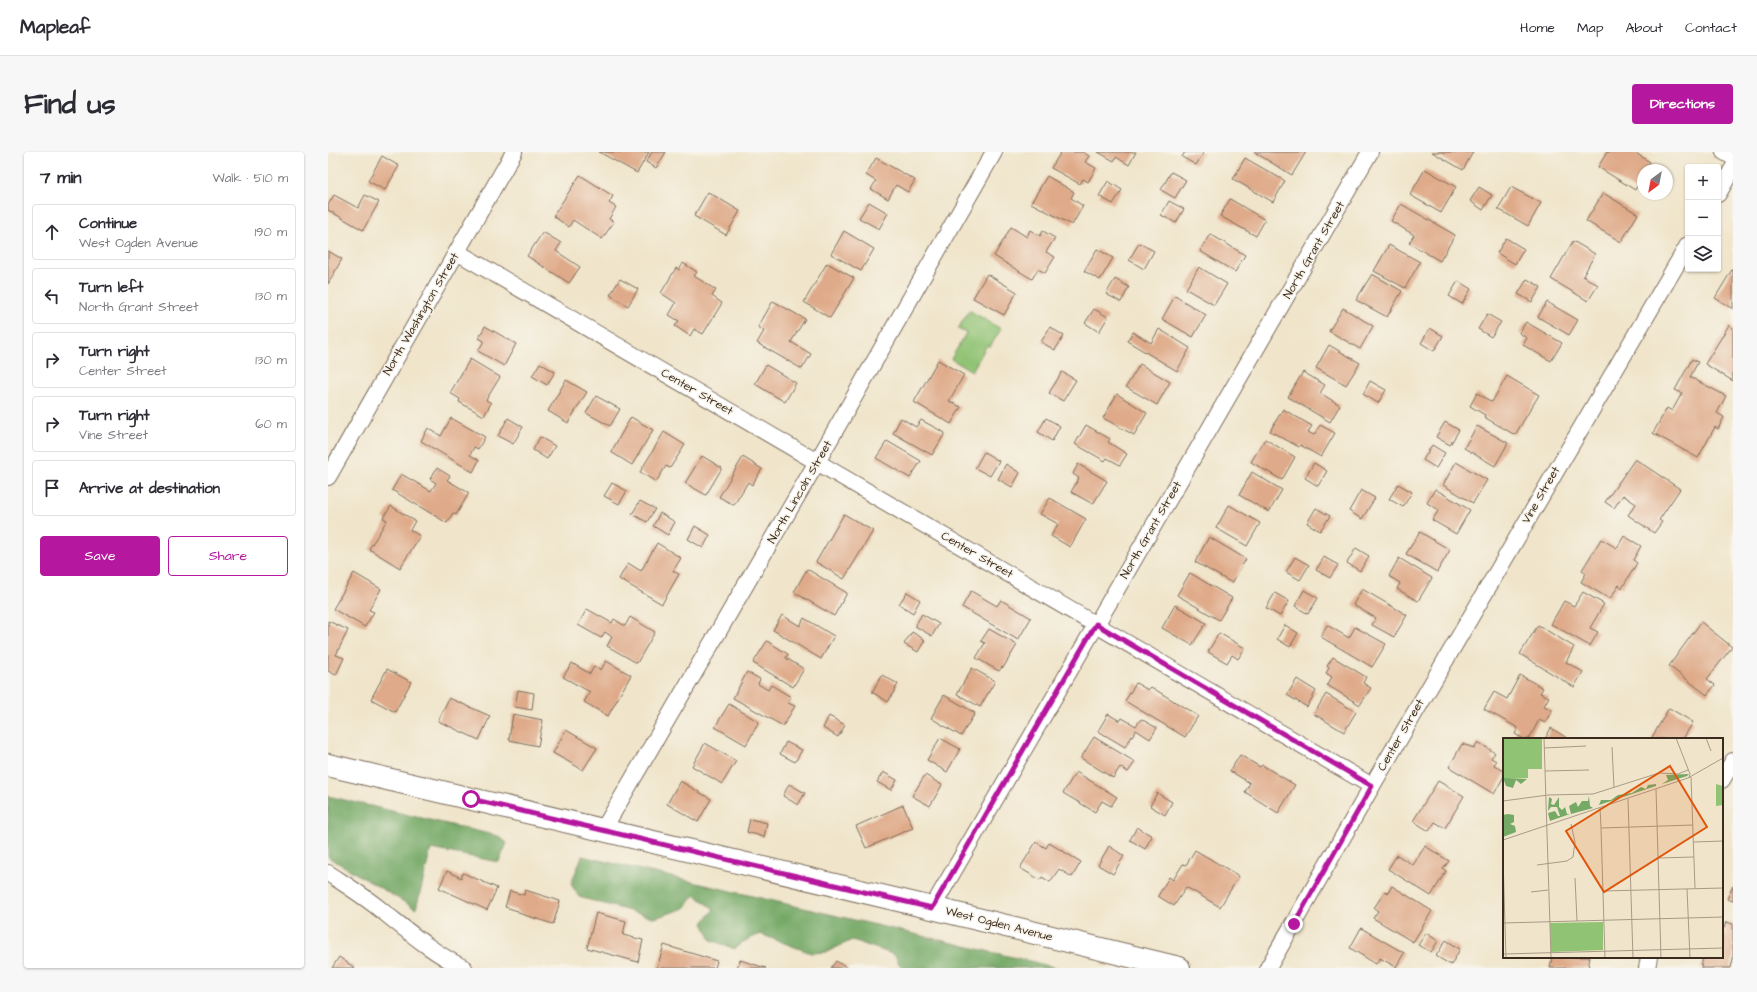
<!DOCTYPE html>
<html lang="en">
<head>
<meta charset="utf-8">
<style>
  :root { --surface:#fff; --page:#f7f7f7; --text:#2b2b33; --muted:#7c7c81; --line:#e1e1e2; --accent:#b5179e }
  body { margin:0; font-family:"Architects Daughter",sans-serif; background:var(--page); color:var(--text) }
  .controls { position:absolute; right:12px; top:12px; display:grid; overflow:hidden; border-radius:4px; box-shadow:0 1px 3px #0004 }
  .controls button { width:36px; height:36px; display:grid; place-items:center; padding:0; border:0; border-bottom:1px solid var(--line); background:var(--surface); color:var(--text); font:20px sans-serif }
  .compass { position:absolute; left:1309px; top:12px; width:36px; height:36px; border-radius:50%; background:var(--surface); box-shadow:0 1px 3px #0004; rotate:212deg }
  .stop { position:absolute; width:12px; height:12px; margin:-9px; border:3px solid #b5179e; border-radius:50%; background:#fff }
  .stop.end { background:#b5179e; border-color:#fff; box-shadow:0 1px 4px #0008 }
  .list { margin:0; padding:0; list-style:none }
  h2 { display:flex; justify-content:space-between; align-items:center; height:52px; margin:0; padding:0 16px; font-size:17px }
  h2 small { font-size:13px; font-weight:400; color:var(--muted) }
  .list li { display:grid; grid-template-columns:26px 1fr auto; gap:12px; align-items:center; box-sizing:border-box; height:56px; margin:0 8px 8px; padding:0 8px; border:1px solid var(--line); border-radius:4px }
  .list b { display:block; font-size:15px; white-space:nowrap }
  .list p { margin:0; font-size:13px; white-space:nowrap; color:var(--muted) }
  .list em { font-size:13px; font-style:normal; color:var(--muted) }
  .actions { display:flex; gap:8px; padding:12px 16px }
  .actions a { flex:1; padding:9px 0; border:1px solid var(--accent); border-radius:4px; text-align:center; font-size:14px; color:var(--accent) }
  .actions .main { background:var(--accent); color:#fff }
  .icon { flex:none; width:22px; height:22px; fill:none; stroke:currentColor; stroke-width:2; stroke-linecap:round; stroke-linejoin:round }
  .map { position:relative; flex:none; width:1405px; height:816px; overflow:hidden; border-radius:4px }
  header { display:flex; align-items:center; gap:24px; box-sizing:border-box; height:56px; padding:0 20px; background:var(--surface); border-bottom:1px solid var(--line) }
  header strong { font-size:19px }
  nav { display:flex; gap:22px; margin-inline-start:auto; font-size:14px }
  .intro { display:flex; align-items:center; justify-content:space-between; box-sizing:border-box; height:96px; padding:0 24px }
  h1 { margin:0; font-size:28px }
  .button { padding:10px 18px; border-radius:4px; background:var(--accent); color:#fff; font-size:14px; font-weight:700 }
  main { display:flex; gap:24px; padding:0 24px }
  aside { flex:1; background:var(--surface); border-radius:4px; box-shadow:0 1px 3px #0004 }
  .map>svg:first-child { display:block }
  .green { fill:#91c374; stroke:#667649 }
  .forest { fill:#74a966; stroke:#586a42 }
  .building { fill:#dfaa89 }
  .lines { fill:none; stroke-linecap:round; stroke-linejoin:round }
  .minor-casing { stroke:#7a6b5b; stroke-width:18 }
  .primary-casing { stroke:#7a6b5b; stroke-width:24 }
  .minor { stroke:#fff; stroke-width:16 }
  .primary { stroke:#fff; stroke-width:22 }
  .route { stroke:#b5179e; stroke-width:5 }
  .labels { text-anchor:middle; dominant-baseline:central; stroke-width:3; stroke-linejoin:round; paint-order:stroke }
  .street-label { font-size:12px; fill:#3b2a1e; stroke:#f7f3e8 }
  .inset-road { fill:none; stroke:#a89a86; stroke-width:1 }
  .view { fill:#df570d; fill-opacity:0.15; stroke:#df570d; stroke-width:2 }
  .inset-edge { fill:none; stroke:#3b2a1e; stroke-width:2 }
</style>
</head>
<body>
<header>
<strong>Mapleaf</strong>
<nav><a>Home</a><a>Map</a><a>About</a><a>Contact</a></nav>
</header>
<div class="intro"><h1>Find us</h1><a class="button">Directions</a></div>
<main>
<aside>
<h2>7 min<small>Walk · 510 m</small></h2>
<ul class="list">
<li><svg class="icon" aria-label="ahead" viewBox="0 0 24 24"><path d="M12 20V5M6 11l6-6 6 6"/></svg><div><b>Continue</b><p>West Ogden Avenue</p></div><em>190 m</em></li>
<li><svg class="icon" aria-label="left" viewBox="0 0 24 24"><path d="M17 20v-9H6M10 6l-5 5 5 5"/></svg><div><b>Turn left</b><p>North Grant Street</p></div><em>130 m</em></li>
<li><svg class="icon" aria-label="right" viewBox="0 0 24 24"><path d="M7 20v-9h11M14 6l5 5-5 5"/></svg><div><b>Turn right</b><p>Center Street</p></div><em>130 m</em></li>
<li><svg class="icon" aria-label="right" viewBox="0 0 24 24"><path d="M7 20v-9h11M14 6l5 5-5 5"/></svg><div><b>Turn right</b><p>Vine Street</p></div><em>60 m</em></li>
<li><svg class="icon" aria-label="arrive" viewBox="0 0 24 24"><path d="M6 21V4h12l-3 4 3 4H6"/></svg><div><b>Arrive at destination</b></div></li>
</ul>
<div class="actions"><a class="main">Save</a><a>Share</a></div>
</aside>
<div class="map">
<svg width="1405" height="816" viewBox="0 0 1405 816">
  <rect width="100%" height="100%" fill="#f7f3e8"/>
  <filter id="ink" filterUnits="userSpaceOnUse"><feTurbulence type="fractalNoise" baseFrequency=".025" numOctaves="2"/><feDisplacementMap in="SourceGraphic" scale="8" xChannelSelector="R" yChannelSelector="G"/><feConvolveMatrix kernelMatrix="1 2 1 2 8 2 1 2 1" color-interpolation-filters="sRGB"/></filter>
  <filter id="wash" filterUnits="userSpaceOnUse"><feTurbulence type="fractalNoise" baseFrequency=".012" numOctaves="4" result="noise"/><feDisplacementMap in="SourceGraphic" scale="16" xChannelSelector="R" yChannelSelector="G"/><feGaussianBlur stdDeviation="0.9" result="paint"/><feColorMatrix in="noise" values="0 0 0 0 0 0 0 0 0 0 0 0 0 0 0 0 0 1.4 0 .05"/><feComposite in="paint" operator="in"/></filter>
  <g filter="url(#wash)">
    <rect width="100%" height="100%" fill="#f0e5cb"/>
    <!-- green -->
    <polygon class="green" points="641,158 673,177 662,195 659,193 644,219 623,207 638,181 630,177"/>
    <!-- forest -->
    <g class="forest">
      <polygon points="0,644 170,684 179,691 171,710 103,697 88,757 0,705"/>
      <polygon points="254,704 714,812 729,816 576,816 572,814 567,803 524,788 499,800 483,801 432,782 413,791 407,797 383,788 375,771 386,757 367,743 357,756 327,766 251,745 243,732"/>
    </g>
    <g id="blocks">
      <!-- building -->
      <g class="building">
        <polygon points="271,0 321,0 309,21"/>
        <polygon points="324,0 338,0 328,16 318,10"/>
        <polygon points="733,0 755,0 761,4 757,10 768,16 760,30 755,27 752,32 723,16"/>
        <polygon points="770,0 808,0 801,13 788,5 786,9"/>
        <polygon points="857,0 876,0 868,13 854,5"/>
        <polygon points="926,0 978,0 964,23"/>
        <polygon points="1104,0 1145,0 1135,18"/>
        <polygon points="1279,0 1306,0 1322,10 1320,14 1327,18 1315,18 1315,37 1309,34 1307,38 1270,15"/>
        <polygon points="54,4 71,14 57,38 40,29"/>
        <polygon points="548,6 587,28 580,40 568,33 560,47 543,37 548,29 538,23"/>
        <polygon points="917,6 957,29 945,50 905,27"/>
        <polygon points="1097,17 1128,35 1113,61 1082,43"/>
        <polygon points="843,20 858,28 847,46 833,38"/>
        <polygon points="252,23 285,44 281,51 288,55 281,67 286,70 274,87 245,68 241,75 225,64"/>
        <polygon points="719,24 746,40 743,46 755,54 744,73 703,51"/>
        <polygon points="780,29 794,38 785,52 771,44"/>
        <polygon points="1151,35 1164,43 1155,58 1142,49"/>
        <polygon points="1183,35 1213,51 1200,74 1170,57"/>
        <polygon points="380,40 412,59 398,83 366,64"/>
        <polygon points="1275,41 1310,62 1293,90 1258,69"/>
        <polygon points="6,43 30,56 37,43 51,50 35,78 0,58 0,53"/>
        <polygon points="902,47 937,68 928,84 892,64"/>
        <polygon points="841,49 856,57 848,71 833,63"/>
        <polygon points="541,50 560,61 551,77 531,66"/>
        <polygon points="1073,52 1127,83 1112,109 1081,91 1086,83 1063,69"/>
        <polygon points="683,75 699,85 702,78 712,84 715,79 727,86 718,100 727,105 717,121 710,117 704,127 666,104"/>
        <polygon points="516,79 546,97 533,119 503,102"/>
        <polygon points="215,80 233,91 228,99 252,115 241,131 199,104"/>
        <polygon points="882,82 917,103 907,120 872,99"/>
        <polygon points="1178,86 1196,97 1187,112 1169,101"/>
        <polygon points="1245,89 1267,102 1255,124 1270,133 1260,149 1223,127"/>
        <polygon points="811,91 826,99 816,117 801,108"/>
        <polygon points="1061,93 1092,110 1077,136 1046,119"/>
        <polygon points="769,97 785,106 772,128 756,119"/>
        <polygon points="0,99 14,107 0,132"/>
        <polygon points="355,111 369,120 366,124 388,138 384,144 394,151 375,182 366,177 362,184 347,174 351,169 341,163 348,151 333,141 348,116 351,118"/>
        <polygon points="499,111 526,126 502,166 476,150"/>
        <polygon points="871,115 899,132 886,153 858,137"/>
        <polygon points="1405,116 1405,157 1387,146"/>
        <polygon points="659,122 689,140 676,163 645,146"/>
        <polygon points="1044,122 1074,139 1059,165 1028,148"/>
        <polygon points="292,127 310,137 300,154 282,143"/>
        <polygon points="787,127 801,135 793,150 778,142"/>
        <polygon points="1199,127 1213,135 1204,150 1190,142"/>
        <polygon points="1130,129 1143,137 1134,152 1121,144"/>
        <polygon points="847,144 878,163 865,185 834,167"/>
        <polygon points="445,149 477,167 463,190 483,202 474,217 429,191 436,179 430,175"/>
        <polygon points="1219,150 1250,168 1241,183 1210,165"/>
        <polygon points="1015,156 1045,174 1032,197 1001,179"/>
        <polygon points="766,157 780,165 771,180 757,171"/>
        <polygon points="1159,162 1173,170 1163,185 1150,177"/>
        <polygon points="1198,170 1234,191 1223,209 1195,193 1199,186 1191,181"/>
        <polygon points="1401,173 1405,176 1405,229 1377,212"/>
        <polygon points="157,174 188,192 176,214 150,199 156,189 151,186"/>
        <polygon points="722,175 736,184 727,198 713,190"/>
        <polygon points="1102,176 1115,184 1106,199 1093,191"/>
        <polygon points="831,177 862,196 849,219 799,189 805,180 823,191"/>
        <polygon points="1001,193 1032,211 1018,233 988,216"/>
        <polygon points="142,207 172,225 158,248 163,251 156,264 131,250 132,247 122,241"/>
        <polygon points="1364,207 1370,210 1362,225 1398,244 1389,261 1396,265 1390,277 1387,275 1370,306 1325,281 1339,256 1344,259 1354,241 1347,238"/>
        <polygon points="610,208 636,223 621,249 633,255 623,272 586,250"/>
        <polygon points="212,211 227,220 219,233 204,224"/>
        <polygon points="812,212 842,230 829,253 798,235"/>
        <polygon points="438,213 468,231 457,250 427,232"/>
        <polygon points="734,220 748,228 735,249 721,241"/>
        <polygon points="975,220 997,233 992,241 1012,253 1002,270 960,245"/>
        <polygon points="1179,224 1211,243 1187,283 1156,265 1157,263 1142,254 1149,241 1164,250"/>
        <polygon points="238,228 259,240 240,271 220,259"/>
        <polygon points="1042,229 1058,238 1050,251 1035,242"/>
        <polygon points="789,242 819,261 806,283 775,266"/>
        <polygon points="268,244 292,257 282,274 258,261"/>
        <polygon points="955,257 984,274 980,280 986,283 992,273 1007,281 993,305 972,293 971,295 942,279"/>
        <polygon points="303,265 325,278 304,313 283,300"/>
        <polygon points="123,266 157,285 150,297 146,295 142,303 151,308 145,320 93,289 100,276 113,284"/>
        <polygon points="180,266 195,275 185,292 170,284"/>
        <polygon points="573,266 588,275 593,268 617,281 604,303 565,281"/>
        <polygon points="718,266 732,274 724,289 710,280"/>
        <polygon points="1117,270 1131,278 1122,293 1108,285"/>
        <polygon points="758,273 782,287 780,290 799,302 792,313 779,306 777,309 747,292"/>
        <polygon points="1149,274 1180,291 1167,314 1136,296"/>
        <polygon points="336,280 357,293 342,316 338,314 328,330 312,320"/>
        <polygon points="212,285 227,294 219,307 205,298"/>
        <polygon points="937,287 967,305 954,328 923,310"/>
        <polygon points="559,289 593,309 582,326 548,306"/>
        <polygon points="1104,293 1117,301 1108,316 1095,308"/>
        <polygon points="656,300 671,309 662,324 647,316"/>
        <polygon points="374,304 394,316 378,343 357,331"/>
        <polygon points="415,305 434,317 424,333 420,330 406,353 391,345"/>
        <polygon points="1307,307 1352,337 1331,368 1334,370 1326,381 1300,363 1308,352 1295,343 1286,356 1277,350"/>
        <polygon points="1128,310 1159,328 1145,351 1115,333"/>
        <polygon points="986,311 999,319 990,334 977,326"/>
        <polygon points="678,312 692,321 684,335 670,327"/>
        <polygon points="750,312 779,329 765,352 743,340 751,326 745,322"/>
        <polygon points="109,316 122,324 119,328 141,341 128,363 125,361 119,371 64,338 73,322 103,339 108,331 102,327"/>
        <polygon points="924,320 954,338 941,360 911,343"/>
        <polygon points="284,331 299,339 291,352 276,344"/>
        <polygon points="1070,332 1084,340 1075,355 1061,347"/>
        <polygon points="1107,337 1142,358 1128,382 1104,368 1111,358 1099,351"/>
        <polygon points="1033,338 1047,346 1034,367 1021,359"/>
        <polygon points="722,346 758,367 742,395 723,384 730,372 712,362"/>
        <polygon points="312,349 327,357 319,370 304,362"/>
        <polygon points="901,353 932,371 919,394 888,376"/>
        <polygon points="63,354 87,369 82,378 92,384 72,416 41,397 59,368 55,366"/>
        <polygon points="988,356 1002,364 992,379 979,371"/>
        <polygon points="332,361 347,370 340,383 325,374"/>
        <polygon points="516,362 545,379 516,427 488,410"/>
        <polygon points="367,374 382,383 375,396 360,387"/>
        <polygon points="1092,380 1122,398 1109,420 1078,402"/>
        <polygon points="1296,384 1313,394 1305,408 1309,411 1294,436 1291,433 1282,447 1253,430 1258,421 1254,418 1273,387 1289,396"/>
        <polygon points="881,385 918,407 904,431 867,410"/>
        <polygon points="329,391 353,406 345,419 351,422 334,452 291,427 300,411 313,419"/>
        <polygon points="1028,396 1041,404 1032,419 1019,411"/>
        <polygon points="967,405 981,413 972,428 958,420"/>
        <polygon points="996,405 1010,413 1002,426 988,418"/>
        <polygon points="1071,406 1104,426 1090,449 1069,437 1072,431 1061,424"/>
        <polygon points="479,417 519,441 506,464 466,440"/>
        <polygon points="26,421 53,437 41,458 46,460 37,475 5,457"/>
        <polygon points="862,421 904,446 891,468 849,443"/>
        <polygon points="1034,437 1079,463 1066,485 1044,473 1048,466 1025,453"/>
        <polygon points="976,438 990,446 980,462 967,454"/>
        <polygon points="643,439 669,454 673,448 703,466 690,488 634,455"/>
        <polygon points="579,440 592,448 585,461 571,452"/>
        <polygon points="1255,440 1276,452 1262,476 1270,480 1262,494 1223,472 1236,449 1246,454"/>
        <polygon points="947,441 961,449 952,464 938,456"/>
        <polygon points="847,453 878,471 864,493 834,476"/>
        <polygon points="259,457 284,471 286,467 297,474 302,465 327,480 309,511 279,494 284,485 277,480 273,486 250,473"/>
        <polygon points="594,462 611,472 604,484 587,474"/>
        <polygon points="454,463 472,474 476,466 506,484 493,507 445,478"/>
        <polygon points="0,469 20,478 8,503 16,506 8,523 0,519"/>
        <polygon points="1373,470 1404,495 1379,527 1387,533 1379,543 1341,514"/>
        <polygon points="957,473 970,481 962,495 949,487"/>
        <polygon points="999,473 1021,486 1027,475 1058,492 1044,515 993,485"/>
        <polygon points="1210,473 1246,495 1238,510 1255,520 1246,535 1192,502"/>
        <polygon points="661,477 689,493 675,516 674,515 671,519 648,506 657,491 653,489"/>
        <polygon points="584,480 597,488 590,500 576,492"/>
        <polygon points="891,481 917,496 910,507 904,503 899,511 880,500"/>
        <polygon points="439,489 460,502 458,506 476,517 465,535 425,511"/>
        <polygon points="1005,505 1038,525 1035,531 1043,536 1032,553 999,533 1004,525 998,521 1001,516 999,514"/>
        <polygon points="278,509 303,523 280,564 256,550 262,540 235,525 244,511 262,522 266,514 273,518"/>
        <polygon points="644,516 667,529 652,555 629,542"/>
        <polygon points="59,517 83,530 67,560 43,547"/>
        <polygon points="419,520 432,527 430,532 440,538 443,533 463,545 460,551 467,554 455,574 405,546"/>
        <polygon points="554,523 570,532 560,550 544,540"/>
        <polygon points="1192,523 1215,536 1212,541 1221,545 1216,554 1224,558 1217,571 1211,568 1201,587 1196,587 1187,582 1190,576 1156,557 1166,540 1179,547"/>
        <polygon points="969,527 988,539 979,555 959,543"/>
        <polygon points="808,531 820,538 823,535 870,564 857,585 797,549"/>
        <polygon points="190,538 206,541 204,558 187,555"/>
        <polygon points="998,542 1028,560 1016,580 986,562"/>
        <polygon points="616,543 647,561 633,584 603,566"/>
        <polygon points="121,546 162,564 151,588 110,569"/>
        <polygon points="401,552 431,570 418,593 387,575"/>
        <polygon points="1341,556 1365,570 1355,587 1323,587"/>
        <polygon points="185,562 215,568 210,594 181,588"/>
        <polygon points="780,562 792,569 794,566 808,574 813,567 829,576 822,587 808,578 797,595 770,579"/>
        <polygon points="501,564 517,573 510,585 495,576"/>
        <polygon points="1223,576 1239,586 1239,587 1217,587"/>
        <polygon points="238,578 269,596 255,618 225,601"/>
        <polygon points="766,585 807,610 800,620 792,615 785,626 753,606"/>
        <polygon points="612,586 632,597 619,620 599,608"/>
        <polygon points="458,590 474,598 467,610 452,602"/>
        <polygon points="1150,590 1167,601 1163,606 1168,609 1166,613 1176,619 1176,624 1166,642 1121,615 1134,592 1146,596"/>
        <polygon points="377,591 408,609 394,632 364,614"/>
        <polygon points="912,603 932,615 934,613 967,633 950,661 917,640 922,631 902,619"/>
        <polygon points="555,620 569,628 563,638 549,630"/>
        <polygon points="748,620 789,645 783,654 774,649 767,660 735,641"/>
        <polygon points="597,623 614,633 602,654 584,644"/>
        <polygon points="352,629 383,647 370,670 339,652"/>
        <polygon points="1110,629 1136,644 1117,676 1107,670 1101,679 1085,669"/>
        <polygon points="461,632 477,641 470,653 455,644"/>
        <polygon points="829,641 844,650 837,663 822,654"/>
        <polygon points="575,653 585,676 538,696 528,674"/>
        <polygon points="422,667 439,671 436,685 419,680"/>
        <polygon points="809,675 824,684 817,697 802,688"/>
        <polygon points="708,690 718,696 721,691 753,710 744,725 731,717 722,730 714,725 712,728 692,716"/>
        <polygon points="781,694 796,704 785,722 770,713"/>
        <polygon points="1097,694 1121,709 1115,717 1118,719 1103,744 1060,717 1069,703 1085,713"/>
        <polygon points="867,698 911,724 892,755 858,735 846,754 830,744 841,725 845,728 855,712 858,713"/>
        <polygon points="119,719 133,726 135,721 169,736 159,758 111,736"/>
        <polygon points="1064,734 1104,759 1085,790 1045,766 1050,759 1046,756 1057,739 1060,741"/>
        <polygon points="1405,734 1405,749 1399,747"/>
        <polygon points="197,738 232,749 225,772 190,761 190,759 177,755 182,739 196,743"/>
        <polygon points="268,761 298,769 295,783 315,788 310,810 259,796"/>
        <polygon points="1398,770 1405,772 1405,807 1403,816 1373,816 1375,805 1394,805 1394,776 1396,776"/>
        <polygon points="1033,776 1076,801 1068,815 1052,806 1048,812 1022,796"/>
        <polygon points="1098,781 1110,789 1103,800 1090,793"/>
        <polygon points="1118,788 1132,797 1123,813 1108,804"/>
        <polygon points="336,793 389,809 387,816 329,816"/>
        <polygon points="11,805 27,816 4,816"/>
        <polygon points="1224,805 1262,805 1260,816 1222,816"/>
        <polygon points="412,808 438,816 409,816"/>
        <polygon points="508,809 520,816 503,816"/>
      </g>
    </g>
  </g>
  <g filter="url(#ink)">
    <use href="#blocks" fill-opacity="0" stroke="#7a6b5b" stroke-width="1"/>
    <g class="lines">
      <!-- minor casing -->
      <g class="minor-casing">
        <g id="minor">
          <polyline points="1396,0 1405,5"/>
          <polyline points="1390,42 1405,16"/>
          <polyline points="129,100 1044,634 1360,93"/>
          <polyline points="0,325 186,0"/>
          <polyline points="1394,628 1405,609"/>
          <polyline points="275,678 489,310 666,0"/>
          <path d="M0 721C18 733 36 744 53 758 80 779 105 801 136 816"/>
          <polyline points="604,756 1042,0"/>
          <polyline points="940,816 1044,634"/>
          <polyline points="1319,816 1321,805"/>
        </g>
      </g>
      <!-- primary casing -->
      <g class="primary-casing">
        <polyline id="primary" points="0,613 604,756 851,816"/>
      </g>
      <!-- minor -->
      <use href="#minor" class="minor"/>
      <!-- primary -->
      <use href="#primary" class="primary"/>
    </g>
  </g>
  <g class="lines" filter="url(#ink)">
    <!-- route -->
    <polyline class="route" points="143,647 604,756 768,472 1044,634 966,772"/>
  </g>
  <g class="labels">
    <!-- street labels -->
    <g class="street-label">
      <text transform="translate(986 98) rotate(-60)">North Grant Street</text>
      <text transform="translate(93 162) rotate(-60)">North Washington Street</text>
      <text transform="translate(369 240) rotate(30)">Center Street</text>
      <text transform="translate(472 340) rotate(-60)">North Lincoln Street</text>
      <text transform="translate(1213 343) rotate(-60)">Vine Street</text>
      <text transform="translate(823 378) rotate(-60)">North Grant Street</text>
      <text transform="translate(649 403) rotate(30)">Center Street</text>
      <text transform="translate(1073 583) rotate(-60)">Center Street</text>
      <text transform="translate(671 772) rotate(14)">West Ogden Avenue</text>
    </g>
  </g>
  <!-- overview -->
  <g transform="translate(1175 586)">
    <rect width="220" height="220" fill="#f0e5cb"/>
    <path d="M0 0H39V31H25V40L0 41ZM213 46 220 48V67L213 68ZM100 184V212L48 214 47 185Z" fill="#91c374"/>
    <path d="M186 36 184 38 159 46 165 42 163 37ZM0 40 24 41 18 46 13 42 10 50 3 48ZM153 46V48L96 67 98 62H108L115 57 129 55 138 49 143 51 145 47ZM86 58 87 68 90 70 68 76 66 68 73 64 75 69 79 63H85ZM46 59 49 61 48 66 51 67 56 59V69L59 72 62 69 64 76H67L47 83 45 75 52 73 55 78H57L54 69H48L45 73ZM5 76 11 77V84L7 86 12 88 13 94 0 99V77Z" fill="#74a966"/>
    <path class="inset-road" d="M41 0 48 220M173 0 187 36 186 40M203 0 208 13M109 9 111 49M41 10 83 8M42 33 86 32M188 39 192 150M153 51 158 220M125 61 130 220M0 63 45 57 90 56 156 35 175 36 185 32M220 67V104M97 70 98 90M0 102 185 40 220 20M191 104 220 103M0 120 3 220M155 120 191 119M34 127 64 123 70 119 72 104 68 86M72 140 74 183M184 151 187 220M100 153 220 150M28 154 45 152M0 185 220 179M0 216 220 210M102 220 98 90 190 87"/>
    <path class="view" d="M167 28 204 89 101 154 63 93Z"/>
    <rect width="220" height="220" class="inset-edge"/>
  </g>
</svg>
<div class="controls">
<button>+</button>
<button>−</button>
<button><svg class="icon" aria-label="layers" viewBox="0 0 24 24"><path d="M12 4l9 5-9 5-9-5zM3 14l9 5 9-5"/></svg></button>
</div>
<svg class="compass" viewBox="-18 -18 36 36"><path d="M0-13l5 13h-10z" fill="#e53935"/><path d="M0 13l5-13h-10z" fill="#7c7c81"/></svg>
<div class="stop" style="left:143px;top:647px"></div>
<div class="stop end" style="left:966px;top:772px"></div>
</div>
</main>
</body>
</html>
